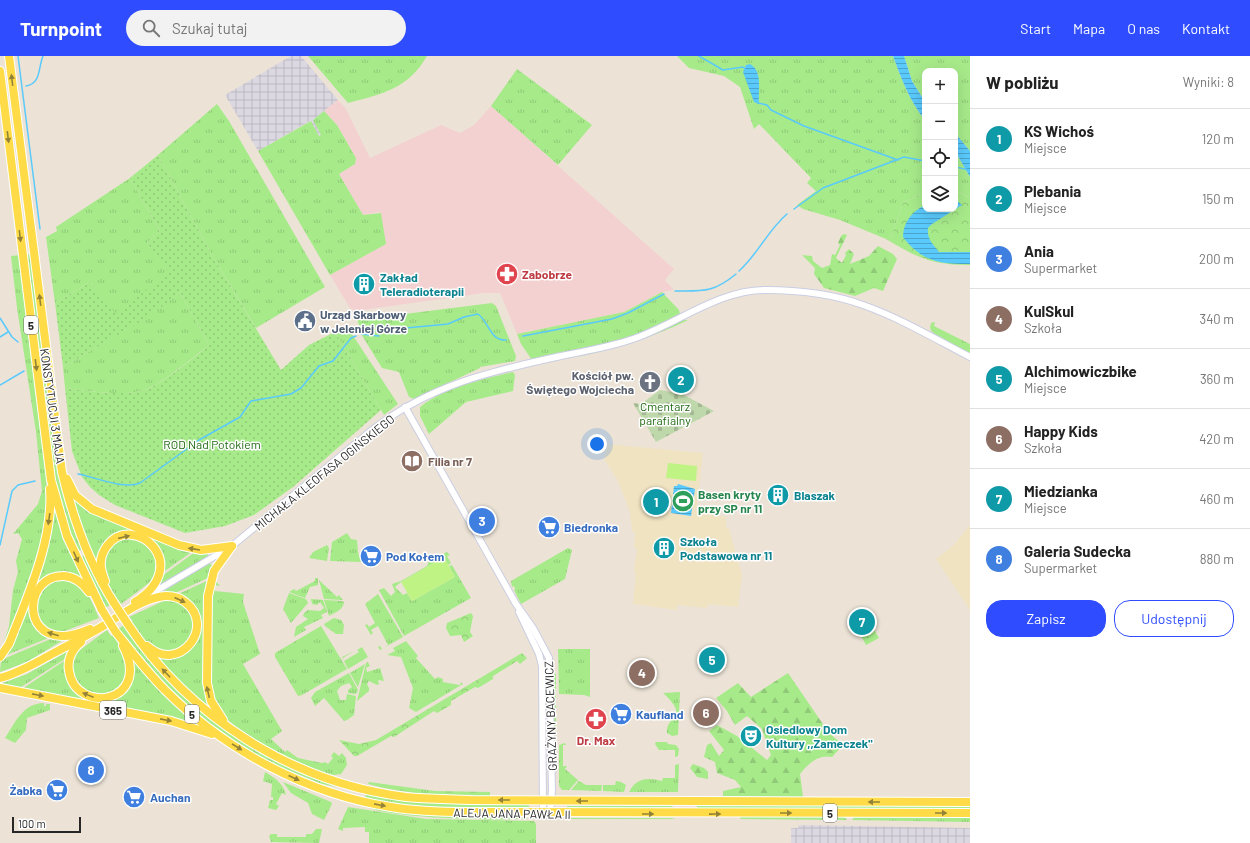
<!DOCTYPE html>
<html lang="pl">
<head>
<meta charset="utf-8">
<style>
  :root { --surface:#fff; --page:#f2f2f2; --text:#222; --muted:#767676; --line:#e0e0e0; --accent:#2f4dff }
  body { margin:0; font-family:Barlow,sans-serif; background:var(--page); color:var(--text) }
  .controls { position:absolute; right:12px; top:12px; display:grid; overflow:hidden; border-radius:8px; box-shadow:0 4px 16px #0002 }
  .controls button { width:36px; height:36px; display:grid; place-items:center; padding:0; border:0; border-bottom:1px solid var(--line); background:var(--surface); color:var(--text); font:20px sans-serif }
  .scale { position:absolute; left:12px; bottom:10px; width:69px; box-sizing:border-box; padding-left:4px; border:2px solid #272727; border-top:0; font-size:11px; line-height:14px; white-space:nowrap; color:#272727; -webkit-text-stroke:3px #fff; paint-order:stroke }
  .you { position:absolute; left:597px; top:388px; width:14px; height:14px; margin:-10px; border:3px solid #fff; border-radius:50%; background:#1a73e8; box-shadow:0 0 0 6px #1a73e833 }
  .badge { display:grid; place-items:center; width:26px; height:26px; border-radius:50%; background:var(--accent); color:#fff; font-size:13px; font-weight:700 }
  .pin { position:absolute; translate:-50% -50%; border:2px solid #fff; box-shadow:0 1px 4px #0006 }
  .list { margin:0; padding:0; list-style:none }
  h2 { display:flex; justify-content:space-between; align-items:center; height:52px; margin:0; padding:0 16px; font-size:17px }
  h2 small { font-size:13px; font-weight:400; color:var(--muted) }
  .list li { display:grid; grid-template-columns:26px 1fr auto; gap:12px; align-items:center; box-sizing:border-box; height:60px; padding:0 16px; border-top:1px solid var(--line) }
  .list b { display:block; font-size:15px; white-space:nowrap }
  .list p { margin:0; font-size:13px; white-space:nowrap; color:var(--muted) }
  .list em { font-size:13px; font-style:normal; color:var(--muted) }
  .actions { display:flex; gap:8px; padding:12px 16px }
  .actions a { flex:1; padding:9px 0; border:1px solid var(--accent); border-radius:16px; text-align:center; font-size:14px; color:var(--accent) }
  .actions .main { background:var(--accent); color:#fff }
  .icon { flex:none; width:22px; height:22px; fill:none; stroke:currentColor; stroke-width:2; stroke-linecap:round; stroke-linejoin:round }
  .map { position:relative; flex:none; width:970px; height:787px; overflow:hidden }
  header { display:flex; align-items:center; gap:24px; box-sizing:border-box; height:56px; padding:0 20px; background:var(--accent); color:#fff }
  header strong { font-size:19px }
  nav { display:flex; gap:22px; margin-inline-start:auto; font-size:14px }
  .search { width:280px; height:36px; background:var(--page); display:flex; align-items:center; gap:10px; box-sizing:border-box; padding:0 14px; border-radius:22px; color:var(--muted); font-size:15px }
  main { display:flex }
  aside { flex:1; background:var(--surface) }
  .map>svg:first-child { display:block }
  .industrial { fill:url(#industrial-grid) }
  .education { fill:#f0e3c2 }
  .medical { fill:#f4d1d1 }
  .grass { fill:url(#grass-tufts) }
  .forest { fill:url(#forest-firs) }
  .cemetery { fill:url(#cemetery-stones) }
  .park { fill:url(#park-crowns) }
  .garden { fill:url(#garden-dots) }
  .pitch { fill:#bff384 }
  .water { fill:url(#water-rules) }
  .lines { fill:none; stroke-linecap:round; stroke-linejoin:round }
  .stream { stroke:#5acafc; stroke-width:1.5 }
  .minor-casing { stroke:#cbcee2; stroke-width:8 }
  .major-casing { stroke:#fff; stroke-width:10 }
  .minor { stroke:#fff; stroke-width:6 }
  .major { stroke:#ffdc47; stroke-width:8 }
  .major-bridge-casing { stroke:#fff; stroke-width:10; stroke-linecap:butt }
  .major-bridge { stroke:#ffdc47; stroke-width:8 }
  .oneway { fill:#938237 }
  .labels { text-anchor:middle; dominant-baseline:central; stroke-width:3; stroke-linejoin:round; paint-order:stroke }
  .shield { fill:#fff; stroke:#686868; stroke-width:1 }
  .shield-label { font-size:11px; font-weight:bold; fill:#272727 }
  .health-label { font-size:12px; font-weight:bold; fill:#be3a42; stroke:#fff; text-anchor:start }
  .culture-label { font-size:12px; font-weight:bold; fill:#0d838f; stroke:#fff; text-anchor:start }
  .service-label { font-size:12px; font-weight:bold; fill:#4e5e75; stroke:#fff; text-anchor:start }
  .worship-label { font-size:12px; font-weight:bold; fill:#5b616d; stroke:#fff; text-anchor:end }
  .street-label { font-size:12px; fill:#272727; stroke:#fff }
  .park-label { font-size:12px; fill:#1f6911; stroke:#fff }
  .education-label { font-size:12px; font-weight:bold; fill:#785e54; stroke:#fff; text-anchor:start }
  .leisure-label { font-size:12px; font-weight:bold; fill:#27864d; stroke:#fff; text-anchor:start }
  .shop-label { font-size:12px; font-weight:bold; fill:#366cbe; stroke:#fff; text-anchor:start }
</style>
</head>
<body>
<header>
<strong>Turnpoint</strong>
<div class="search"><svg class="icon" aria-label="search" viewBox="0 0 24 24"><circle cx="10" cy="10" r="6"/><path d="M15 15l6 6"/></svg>Szukaj tutaj</div>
<nav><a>Start</a><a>Mapa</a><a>O nas</a><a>Kontakt</a></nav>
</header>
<main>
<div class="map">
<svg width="970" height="787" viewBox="0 0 970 787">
  <defs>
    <pattern id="industrial-grid" width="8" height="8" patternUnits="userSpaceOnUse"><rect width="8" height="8" fill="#dbd8e2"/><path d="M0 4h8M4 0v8" fill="none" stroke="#bcb9c2"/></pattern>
    <pattern id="grass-tufts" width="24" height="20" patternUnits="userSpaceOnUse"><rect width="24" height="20" fill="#a7ea8a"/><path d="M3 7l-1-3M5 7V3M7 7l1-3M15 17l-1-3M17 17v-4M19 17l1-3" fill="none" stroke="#90c977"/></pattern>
    <pattern id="forest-firs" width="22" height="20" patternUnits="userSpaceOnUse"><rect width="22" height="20" fill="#a7ea8a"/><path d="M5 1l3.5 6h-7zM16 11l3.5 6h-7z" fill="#90c977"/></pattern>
    <pattern id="cemetery-stones" width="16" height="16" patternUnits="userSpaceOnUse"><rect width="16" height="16" fill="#bfd8ab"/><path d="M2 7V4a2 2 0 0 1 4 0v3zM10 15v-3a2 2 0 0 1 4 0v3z" fill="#a4b993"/></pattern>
    <pattern id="park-crowns" width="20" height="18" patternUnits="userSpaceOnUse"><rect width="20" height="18" fill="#a7ea8a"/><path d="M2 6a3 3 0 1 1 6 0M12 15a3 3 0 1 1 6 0" fill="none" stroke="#90c977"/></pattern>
    <pattern id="garden-dots" width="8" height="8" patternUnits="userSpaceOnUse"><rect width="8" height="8" fill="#a7ea8a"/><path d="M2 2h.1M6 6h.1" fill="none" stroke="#90c977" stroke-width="1.8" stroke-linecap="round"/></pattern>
    <pattern id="water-rules" width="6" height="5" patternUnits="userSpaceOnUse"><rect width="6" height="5" fill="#5acafc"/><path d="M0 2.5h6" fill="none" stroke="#4aa4cc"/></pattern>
  </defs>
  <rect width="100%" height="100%" fill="#ece3d6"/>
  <!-- industrial -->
  <g class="industrial">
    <polygon points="291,0 301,0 338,44 313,64 322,79 319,80 310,65 258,95 225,39"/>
    <polygon points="799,769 970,772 970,787 791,787 791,772 798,772"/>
  </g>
  <!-- education -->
  <g class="education">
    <polygon points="606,388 703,397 696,456 726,461 726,471 729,473 742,519 738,551 708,548 707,552 677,549 677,554 633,548 636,516 634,516 637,493 634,492 635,476 632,475 630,456 618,425 604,403"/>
    <polygon points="970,469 970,554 936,503 954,489"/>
  </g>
  <!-- medical -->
  <polygon class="medical" points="338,44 346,53 370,102 441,69 460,77 474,69 491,50 674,213 665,224 674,234 662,236 624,256 517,278 500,237 484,237 355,255 350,252 330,219 386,188 380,156 363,159 339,118 355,108 356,102 337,69 324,55"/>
  <!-- grass -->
  <g class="grass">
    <path d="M308 0H427C408 33 382 38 348 47Z"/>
    <path d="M677 0H893C901 22 910 46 925 64V136L903 147 891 181 886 183 840 164 803 153 797 149 816 135 807 127 811 122 759 68 754 73 740 31 724 20 689 12Z"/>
    <polygon points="904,0 970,0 970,95 955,77 955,15 925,15 925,46 912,25"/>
    <polygon points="517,13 592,69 558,109 491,50"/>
    <polygon points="217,48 229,65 325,231 256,272 213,201 158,99"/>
    <polygon points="324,55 337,69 356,102 355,108 339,118 363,159 381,157 386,188 330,219 258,95 311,65 319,80 321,79 313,64"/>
    <polygon points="955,95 970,121 970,142 955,134"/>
    <polygon points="130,122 160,175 147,187 170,217 115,258 90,226 55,247 46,181 57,175 56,171"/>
    <polygon points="32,198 53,375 82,493 76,496 55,430 25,199"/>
    <polygon points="20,199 45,397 48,456 37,504 10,580 3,591 9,570 13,534 18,516 16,505 22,483 18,477 13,478 38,448 42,435 36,376 17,252 11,200"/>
    <path d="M180 236 209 289C196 299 156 333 141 335 116 340 90 335 65 332L63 311 149 260Z"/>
    <polygon points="662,236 679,254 680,258 677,262 644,276 621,284 532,304 521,288 517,278 624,256"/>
    <polygon points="492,247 496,250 516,300 515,305 480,311 480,312 414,343 409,341 399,316 382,312 358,273 360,271 357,264"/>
    <path d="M683 264H688C652 282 617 292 578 301L646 281Z"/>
    <polygon points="935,266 934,270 970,288 970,298 933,277 930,272 931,267"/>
    <polygon points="348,272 398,348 384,359 335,276"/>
    <path d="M513 316 515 319 513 335 466 346 429 378 420 360V351C445 331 482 323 513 316Z"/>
    <polygon points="71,436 74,440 193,495 162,517 155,489 119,479 97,509 85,485"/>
    <polygon points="53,445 83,524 49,521 31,549 51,581 4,600 41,506"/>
    <polygon points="347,477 351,483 357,484 358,496 361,506 330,505 332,486"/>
    <polygon points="137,482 156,497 157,521 121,548 112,537 102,516 107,493 121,483"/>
    <polygon points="327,489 329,492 327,505 309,502 313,496"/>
    <polygon points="568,492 572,494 565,523 521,548 514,534 515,533 514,530 512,531 511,525"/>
    <polygon points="195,496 206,496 209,500 157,531 162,520"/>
    <polygon points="447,496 450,499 447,500 451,507 448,509 444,501 401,526 395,531 403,539 407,537 412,545 455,521 449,510 452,509 471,542 404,580 379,534 384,532 391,540 395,536 392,528 401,525 427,510 429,505"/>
    <polygon points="85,499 110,549 105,552 79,502"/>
    <polygon points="209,507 213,510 210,521 173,538 159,538"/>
    <polygon points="315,522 318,522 318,529 310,531 305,542 289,536 294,533 296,535 315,525"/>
    <path d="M58 523C86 526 90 541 99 562L57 578 40 567C34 542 34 536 58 523Z"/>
    <polygon points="214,523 220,530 215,529 215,535 244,538 243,546 260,598 243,608 282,675 271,683 285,696 287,694 298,702 322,707 325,706 328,708 333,702 331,700 334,696 339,700 342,697 346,702 347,709 341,718 333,719 326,717 287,703 252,683 220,658 209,633 211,541"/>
    <polygon points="209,524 211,651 210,652 197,643 155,600 179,599 199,570 176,539"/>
    <polygon points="319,524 337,541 339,539 343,544 324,543"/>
    <polygon points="289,537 306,543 308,547 291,567 283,553"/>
    <polygon points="378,538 403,581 380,594 378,591 380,590 382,593 388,589 378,570 371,574 373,577 371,579 365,569 367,568 369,571 375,567 365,548"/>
    <polygon points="170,542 189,553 195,573 186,590 169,597 149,590 131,566 133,565 129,561"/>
    <polygon points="311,543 323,544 327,556 321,559 323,562 304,571 306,574 294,581 296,571 308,563 303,560 304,557 308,554 320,555 324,552 320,546 317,549 312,548"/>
    <path d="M324 544 342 545 344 546C343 554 336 556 329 560Z"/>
    <polygon points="334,562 341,564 344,569 343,578 336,578 325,570 324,568"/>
    <polygon points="124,569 156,611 187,642 302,716 333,727 338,731 322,728 300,719 264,704 238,689 194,657 169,633 128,587 118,573"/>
    <polygon points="321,570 347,613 302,639 298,640 275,601 275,597"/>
    <polygon points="107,574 111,580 113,579 127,603 124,629 105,640 83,634 71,619 73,599"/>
    <polygon points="53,582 65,583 27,606 0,616 1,604"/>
    <polygon points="406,585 418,600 416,602 435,623 438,621 443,623 443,626 460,629 461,626 463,628 416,656 409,652 413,632 401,601 387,599 395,595 393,592"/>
    <polygon points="362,591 368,601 348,613 342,601 354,595 343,602 344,605 359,596 357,594"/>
    <polygon points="558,593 590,593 590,641 584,639 559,638"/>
    <polygon points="70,594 68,601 18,633 0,630 0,628 27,618"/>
    <polygon points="132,602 200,671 22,633 67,603 80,638 121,638"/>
    <polygon points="368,606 370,610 366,612 367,616 380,612 384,625 378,624 379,628 377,629 369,625 367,628 369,632 369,635 357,645 366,607"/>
    <polygon points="365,608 358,631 350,617"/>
    <polygon points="349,617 358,634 356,638 348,637 348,634 352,631 349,627 341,630 337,635 340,644 346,644 347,638 356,640 354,659 347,664 344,665 324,642 315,650 311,642 315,636"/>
    <polygon points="553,617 556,618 556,680 554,674"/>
    <path d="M680 636 678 679 672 680 667 677C666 658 691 663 663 637Z"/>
    <path d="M44 647V650H46V648H50V654L27 662 26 674 15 687 5 682C15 667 23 647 44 647Z"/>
    <polygon points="656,686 667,686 668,688 676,689 679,693 678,700 675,701 675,694 659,694 655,688"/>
    <polygon points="565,687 566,689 563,689 563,710 567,710 565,713 578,724 569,734 562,734 559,730 559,689"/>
    <path d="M679 708 678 736H629C637 720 650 722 662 725L663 722H675V709Z"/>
    <path d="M265 716C274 721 284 728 286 739L282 737 276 748 279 750 276 754 268 752 270 744H273V741H271L272 728 263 725Z"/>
    <polygon points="579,725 586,729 602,729 601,735 571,734"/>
    <polygon points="616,725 621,726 626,729 624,736 603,735 603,729 615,729"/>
    <polygon points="283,726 331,746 332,748 324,764 312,758 308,747 291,737"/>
    <path d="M369 726 435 735 490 736V740C448 740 408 739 368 728Z"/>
    <polygon points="366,738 411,746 529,748 529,752 483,754 417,751 365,742"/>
    <polygon points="765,748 970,749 970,752 908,755 697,754 697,750"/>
    <path d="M363 749 401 757 529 762C503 766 380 762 363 749Z"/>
    <polygon points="567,750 672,750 673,751 567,754"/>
    <polygon points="348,751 426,763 534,765 536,768 536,787 369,787 369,776 365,776 365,771 343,772 343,775 338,773"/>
    <polygon points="747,760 844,760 847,764 740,763 741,761"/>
    <polygon points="855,760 970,762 970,766 852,764"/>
    <polygon points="567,762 671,762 676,763 567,763"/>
    <polygon points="316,773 322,773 319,787 271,786 269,780 271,778 277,778 277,781 306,781 306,778 312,778"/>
  </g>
  <!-- forest -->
  <g class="forest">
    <polygon points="844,178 847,179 836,202 842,207 846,199 845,197 849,193 854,198 850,208 869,200 878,190 893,198 897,203 883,235 874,232 855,240 824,232 814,218 815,212 802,199 812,200 813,205 822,212 830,209 832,198 835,199 840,189 838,187 841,180"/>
    <path d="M788 617 829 677 843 689 832 701C818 698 808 708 800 718L803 741 723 740V735L741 731 735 724 717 717 715 706 704 701 707 689 711 687 719 700 724 694 709 675 717 669 737 680 767 704 771 699 762 673 747 660 735 669 727 655 716 642 738 627 751 641Z"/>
    <polygon points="693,708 704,712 708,716 708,723 697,721 690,712"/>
  </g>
  <!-- cemetery -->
  <polygon class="cemetery" points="660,334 682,338 714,355 656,386 633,347 641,348"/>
  <!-- park -->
  <g class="park">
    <path d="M955 134 970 142V209C932 209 918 202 886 183L891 181 903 147 925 136V153H955Z"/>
    <polygon points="471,557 473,560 470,576 473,580 464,586 461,579 450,580 446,572 447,567"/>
    <polygon points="873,572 879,582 866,589 860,578"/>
    <polygon points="522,597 527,602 520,608 517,605 493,620 493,623 478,632 475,631 451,645 451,649 437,657 434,655 394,681 391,680 357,700 354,700 339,684 359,688 376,684"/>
  </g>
  <!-- garden -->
  <path class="garden" d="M158 99 213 201 281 314 309 289 335 276 381 354 293 431 254 459 225 470 185 477 115 449 99 439 90 431 82 421 72 395 65 332C90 335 116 340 141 335 156 333 196 300 209 289L180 236 150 260 63 311 55 247 90 226 115 257 169 217 147 187 160 175 130 122Z"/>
  <!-- pitch -->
  <g class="pitch">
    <polygon points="668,407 697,410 696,425 666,422"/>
    <polygon points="444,501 455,521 412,545 401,526"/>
  </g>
  <!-- water -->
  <g class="water">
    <path d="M893 0H904L912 25 925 46V64C910 46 901 22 893 0Z"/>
    <path d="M750 8C763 15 758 34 759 48L754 46 743 16 746 9Z"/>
    <polygon points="955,77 970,95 970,121 955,95"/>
    <path d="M955 143 962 149 932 168 928 172C927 183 932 187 939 196H970V208C940 208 922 206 903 181 903 166 912 156 925 149V153H955Z"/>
    <polygon points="678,428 695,433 691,460 671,457 674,430 677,430"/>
  </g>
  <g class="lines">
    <!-- stream -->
    <g class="stream">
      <polyline points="18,0 40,173"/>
      <polyline points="699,0 723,14 743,11 745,13"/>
      <path d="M26 30C41 28 38 12 43 0"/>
      <polyline points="758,47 767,49 771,54 804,70 898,104"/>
      <polyline points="955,111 970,114"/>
      <polyline points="794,153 823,132 904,101 925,105"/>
      <path d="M739 215C758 198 768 174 787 158"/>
      <path d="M675 235C703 235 713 237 736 218"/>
      <polyline points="0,262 12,281 18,286"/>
      <polyline points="361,278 379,280"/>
      <path d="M391 278 406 272 448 268 464 261 478 258C489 266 490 285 506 284"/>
      <polyline points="523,280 612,263 628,257 664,238"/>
      <polyline points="0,281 8,276"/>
      <polyline points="0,329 24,315"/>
      <path d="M78 418C95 421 124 434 140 427L199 384 240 361 251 345 291 338 301 332 319 310 333 305 351 282 356 280"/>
      <polyline points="0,489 12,435 18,429 35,425"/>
    </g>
    <!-- minor casing -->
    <g class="minor-casing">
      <g id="minor">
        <polyline points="405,351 516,548 533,572 549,602 552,734 550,757"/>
        <path d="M148 538 161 532 232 490 372 374C430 329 491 315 561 300 585 295 610 291 633 283 677 268 718 234 765 234 797 234 833 238 863 249 900 262 935 283 970 301"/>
        <polyline points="519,556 539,598 542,610 543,757"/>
      </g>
    </g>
    <!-- major casing -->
    <g class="major-casing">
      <g id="major">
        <path d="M9 0 62 416C73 463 88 506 114 547"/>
        <polyline points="0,15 51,424 67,480 102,554"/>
        <polyline points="67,423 75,439 92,453 179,489 201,494 232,490"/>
        <path d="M105 525C100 513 98 502 107 490 133 455 195 508 135 546"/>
        <path d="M89 536C83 527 75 521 64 520 25 519 21 581 63 580 73 580 81 577 90 573"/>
        <path d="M127 567C189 661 293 727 406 741 427 743 449 743 470 744L970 746"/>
        <path d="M115 575C131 595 147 616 166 635 225 694 307 738 391 751 415 755 441 756 466 756L970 757"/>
        <path d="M81 586C72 593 67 604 69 615 76 660 153 647 123 590"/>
        <path d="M0 601 9 588C27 542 54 483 50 433"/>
        <path d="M0 622C19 617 35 607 52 598 71 588 90 578 108 567 124 557 140 545 159 541 167 539 178 540 185 546 217 570 179 619 147 590"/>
        <polyline points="0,632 171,665 212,678"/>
        <polyline points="223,664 211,645 207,627 208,540 214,515 232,490"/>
      </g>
    </g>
    <!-- minor -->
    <use href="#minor" class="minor"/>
    <!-- major -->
    <use href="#major" class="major"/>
    <!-- major-bridge casing -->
    <g class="major-bridge-casing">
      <g id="major-bridge">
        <polyline points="114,547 127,567"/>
        <polyline points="102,554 115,575"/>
      </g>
    </g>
    <!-- major-bridge -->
    <use href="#major-bridge" class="major-bridge"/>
  </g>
  <!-- one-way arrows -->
  <defs><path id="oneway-solid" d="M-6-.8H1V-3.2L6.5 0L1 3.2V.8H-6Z"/></defs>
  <g class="oneway">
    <use href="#oneway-solid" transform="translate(12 24) rotate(-97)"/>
    <use href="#oneway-solid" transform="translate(8 81) rotate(83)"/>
    <use href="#oneway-solid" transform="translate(20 180) rotate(83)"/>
    <use href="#oneway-solid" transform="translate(40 244) rotate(-97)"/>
    <use href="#oneway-solid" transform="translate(36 309) rotate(83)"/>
    <use href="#oneway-solid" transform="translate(49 463) rotate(98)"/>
    <use href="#oneway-solid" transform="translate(124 481) rotate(-13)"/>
    <use href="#oneway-solid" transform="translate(194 493) rotate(-171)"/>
    <use href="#oneway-solid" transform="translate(76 501) rotate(66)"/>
    <use href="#oneway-solid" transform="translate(180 544) rotate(25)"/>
    <use href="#oneway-solid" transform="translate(53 578) rotate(-163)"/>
    <use href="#oneway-solid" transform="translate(166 617) rotate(-134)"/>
    <use href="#oneway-solid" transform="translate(208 636) rotate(-103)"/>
    <use href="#oneway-solid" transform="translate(38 639) rotate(11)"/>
    <use href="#oneway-solid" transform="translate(88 639) rotate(-158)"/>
    <use href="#oneway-solid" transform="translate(166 664) rotate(11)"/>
    <use href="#oneway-solid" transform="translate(237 691) rotate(32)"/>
    <use href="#oneway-solid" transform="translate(294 722) rotate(25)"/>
    <use href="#oneway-solid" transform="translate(504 744) rotate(-180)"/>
    <use href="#oneway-solid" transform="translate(582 745) rotate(-180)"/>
    <use href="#oneway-solid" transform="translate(874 746) rotate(-180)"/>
    <use href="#oneway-solid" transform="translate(380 749) rotate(11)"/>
    <use href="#oneway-solid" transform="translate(786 757)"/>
    <use href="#oneway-solid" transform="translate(941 757)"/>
    <use href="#oneway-solid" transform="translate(648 758)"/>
    <use href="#oneway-solid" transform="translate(715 758) rotate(-1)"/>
  </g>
  <!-- icons -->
  <defs>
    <g id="pharmacy-disc" transform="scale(1.15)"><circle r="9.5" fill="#e0444e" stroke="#fff"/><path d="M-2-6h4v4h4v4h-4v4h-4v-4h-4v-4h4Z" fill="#fff"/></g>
    <g id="building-disc" transform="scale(1.15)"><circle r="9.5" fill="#0f9aa8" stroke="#fff"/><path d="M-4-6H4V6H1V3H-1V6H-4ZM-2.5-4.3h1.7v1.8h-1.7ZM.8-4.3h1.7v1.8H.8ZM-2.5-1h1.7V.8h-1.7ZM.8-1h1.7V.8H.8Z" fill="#fff"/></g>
    <g id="civic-disc" transform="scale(1.15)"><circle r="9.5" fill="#5c6f8a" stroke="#fff"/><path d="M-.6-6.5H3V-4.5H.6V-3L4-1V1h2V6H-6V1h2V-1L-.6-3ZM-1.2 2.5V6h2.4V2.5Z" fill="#fff"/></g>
    <g id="church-disc" transform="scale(1.15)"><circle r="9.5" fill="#6b7280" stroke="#fff"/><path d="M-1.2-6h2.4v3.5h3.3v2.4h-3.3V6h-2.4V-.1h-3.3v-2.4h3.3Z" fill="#fff"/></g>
    <g id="library-disc" transform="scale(1.15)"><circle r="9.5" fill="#8d6e63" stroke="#fff"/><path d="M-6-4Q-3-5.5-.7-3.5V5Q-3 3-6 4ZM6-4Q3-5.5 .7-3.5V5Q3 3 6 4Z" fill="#fff"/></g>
    <g id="stadium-disc" transform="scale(1.15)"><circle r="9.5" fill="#2e9e5b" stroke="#fff"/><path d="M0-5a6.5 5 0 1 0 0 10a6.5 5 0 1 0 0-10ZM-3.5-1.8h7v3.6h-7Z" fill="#fff"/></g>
    <g id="supermarket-disc" transform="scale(1.15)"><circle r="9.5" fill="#3f7fe0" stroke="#fff"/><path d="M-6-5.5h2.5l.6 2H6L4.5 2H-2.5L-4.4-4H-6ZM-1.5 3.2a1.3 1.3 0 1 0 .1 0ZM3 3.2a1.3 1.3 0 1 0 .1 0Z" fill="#fff"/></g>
    <g id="theatre-disc" transform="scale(1.15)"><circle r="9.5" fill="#0f9aa8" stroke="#fff"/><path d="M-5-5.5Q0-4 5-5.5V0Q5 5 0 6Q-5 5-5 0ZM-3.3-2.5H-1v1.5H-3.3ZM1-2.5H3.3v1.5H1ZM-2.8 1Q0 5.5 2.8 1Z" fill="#fff"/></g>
  </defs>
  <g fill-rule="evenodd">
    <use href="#pharmacy-disc" x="507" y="218"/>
    <use href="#building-disc" x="364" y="228"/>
    <use href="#civic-disc" x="305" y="265"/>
    <use href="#church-disc" x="650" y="326"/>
    <use href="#library-disc" x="412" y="405"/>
    <use href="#building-disc" x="778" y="439"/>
    <use href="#stadium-disc" x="683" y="445"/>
    <use href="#supermarket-disc" x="549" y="471"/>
    <use href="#building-disc" x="664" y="492"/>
    <use href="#supermarket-disc" x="371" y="500"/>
    <use href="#supermarket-disc" x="621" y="658"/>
    <use href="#pharmacy-disc" x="596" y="663"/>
    <use href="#theatre-disc" x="751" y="680"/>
    <use href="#supermarket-disc" x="57" y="734"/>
    <use href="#supermarket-disc" x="134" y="741"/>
  </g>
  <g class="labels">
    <!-- shield labels -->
    <g class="shield">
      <rect x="24" y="260" width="14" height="18" rx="3"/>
      <rect x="100" y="645" width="26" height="18" rx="3"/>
      <rect x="185" y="649" width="14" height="18" rx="3"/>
      <rect x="823" y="748" width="14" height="18" rx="3"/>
    </g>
    <g class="shield-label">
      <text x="31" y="269">5</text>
      <text x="113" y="654">365</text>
      <text x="192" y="658">5</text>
      <text x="830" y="757">5</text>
    </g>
    <!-- health labels -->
    <g class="health-label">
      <text x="522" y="218">Zabobrze</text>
      <text x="596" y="684" text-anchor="middle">Dr. Max</text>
    </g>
    <!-- culture labels -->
    <g class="culture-label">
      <text x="380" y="221">Zakład<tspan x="380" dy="14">Teleradioterapii</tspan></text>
      <text x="794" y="439">Blaszak</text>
      <text x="680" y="485">Szkoła<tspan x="680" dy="14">Podstawowa nr 11</tspan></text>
      <text x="766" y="673">Osiedlowy Dom<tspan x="766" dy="14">Kultury ,,Zameczek"</tspan></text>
    </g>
    <!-- service labels -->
    <g class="service-label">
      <text x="320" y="258">Urząd Skarbowy<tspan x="320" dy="14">w Jeleniej Górze</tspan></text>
    </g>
    <!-- worship labels -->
    <g class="worship-label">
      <text x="634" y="319">Kościół pw.<tspan x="634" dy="14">Świętego Wojciecha</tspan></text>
    </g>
    <!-- street labels -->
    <g class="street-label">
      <text transform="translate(53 350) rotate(82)">KONSTYTUCJI 3 MAJA</text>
      <text transform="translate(324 416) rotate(-39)">MICHAŁA KLEOFASA OGIŃSKIEGO</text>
      <text transform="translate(550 660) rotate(-92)">GRAŻYNY BACEWICZ</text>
      <text transform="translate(512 757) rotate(1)">ALEJA JANA PAWŁA II</text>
    </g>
    <!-- park labels -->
    <g class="park-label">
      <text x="665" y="350">Cmentarz<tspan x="665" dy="14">parafialny</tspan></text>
      <text x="212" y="388">ROD Nad Potokiem</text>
    </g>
    <!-- education labels -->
    <g class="education-label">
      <text x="428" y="405">Filia nr 7</text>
    </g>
    <!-- leisure labels -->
    <g class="leisure-label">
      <text x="698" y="438">Basen kryty<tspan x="698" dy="14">przy SP nr 11</tspan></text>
    </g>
    <!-- shop labels -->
    <g class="shop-label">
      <text x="564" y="471">Biedronka</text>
      <text x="386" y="500">Pod Kołem</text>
      <text x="636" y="658">Kaufland</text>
      <text x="42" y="734" text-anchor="end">Żabka</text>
      <text x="150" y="741">Auchan</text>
    </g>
  </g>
</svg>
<div class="controls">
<button>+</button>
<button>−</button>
<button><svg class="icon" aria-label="locate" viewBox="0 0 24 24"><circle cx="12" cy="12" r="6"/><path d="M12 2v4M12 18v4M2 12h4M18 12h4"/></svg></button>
<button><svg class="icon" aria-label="layers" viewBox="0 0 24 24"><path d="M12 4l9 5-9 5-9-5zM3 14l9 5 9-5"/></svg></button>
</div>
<div class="scale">100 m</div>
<div class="you"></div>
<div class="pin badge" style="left:656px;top:446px;background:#0f9aa8">1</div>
<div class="pin badge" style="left:681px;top:324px;background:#0f9aa8">2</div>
<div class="pin badge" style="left:482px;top:465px;background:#3f7fe0">3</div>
<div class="pin badge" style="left:642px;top:617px;background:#8d6e63">4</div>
<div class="pin badge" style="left:712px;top:604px;background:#0f9aa8">5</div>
<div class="pin badge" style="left:706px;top:657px;background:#8d6e63">6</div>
<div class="pin badge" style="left:862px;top:566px;background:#0f9aa8">7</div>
<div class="pin badge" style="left:91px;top:714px;background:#3f7fe0">8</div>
</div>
<aside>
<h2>W pobliżu<small>Wyniki: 8</small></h2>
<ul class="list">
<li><span class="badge" style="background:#0f9aa8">1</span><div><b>KS Wichoś</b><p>Miejsce</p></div><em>120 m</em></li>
<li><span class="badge" style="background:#0f9aa8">2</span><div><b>Plebania</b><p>Miejsce</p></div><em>150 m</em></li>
<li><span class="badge" style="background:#3f7fe0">3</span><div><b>Ania</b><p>Supermarket</p></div><em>200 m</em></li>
<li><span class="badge" style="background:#8d6e63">4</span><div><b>KulSkul</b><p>Szkoła</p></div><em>340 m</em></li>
<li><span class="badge" style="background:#0f9aa8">5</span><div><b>Alchimowiczbike</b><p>Miejsce</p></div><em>360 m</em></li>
<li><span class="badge" style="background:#8d6e63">6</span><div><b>Happy Kids</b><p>Szkoła</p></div><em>420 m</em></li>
<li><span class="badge" style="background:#0f9aa8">7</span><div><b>Miedzianka</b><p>Miejsce</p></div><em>460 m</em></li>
<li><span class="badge" style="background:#3f7fe0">8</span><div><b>Galeria Sudecka</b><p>Supermarket</p></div><em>880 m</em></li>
</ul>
<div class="actions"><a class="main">Zapisz</a><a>Udostępnij</a></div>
</aside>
</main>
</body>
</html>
